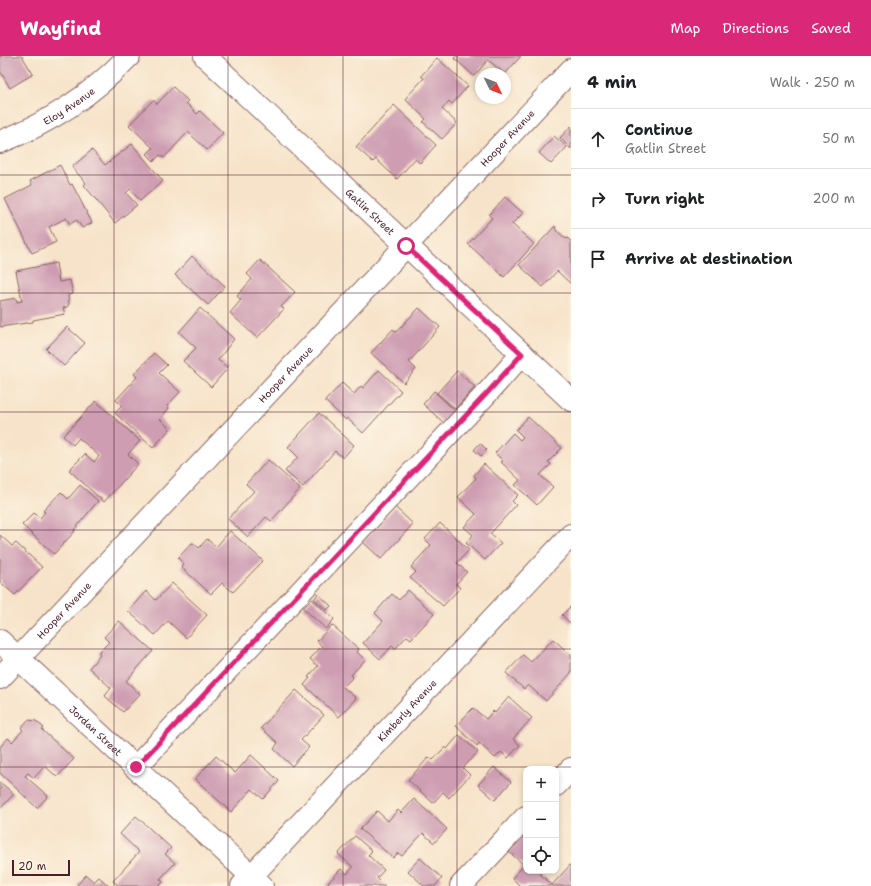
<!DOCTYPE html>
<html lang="en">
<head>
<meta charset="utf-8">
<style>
  :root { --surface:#fff; --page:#f2f2f2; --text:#202124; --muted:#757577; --line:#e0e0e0; --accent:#db2777 }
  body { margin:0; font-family:"Shantell Sans",sans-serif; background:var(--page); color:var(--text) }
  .controls { position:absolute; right:12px; bottom:12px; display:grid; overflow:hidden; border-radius:8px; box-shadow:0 2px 6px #0003 }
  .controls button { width:36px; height:36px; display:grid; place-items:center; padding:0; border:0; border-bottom:1px solid var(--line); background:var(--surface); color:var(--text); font:20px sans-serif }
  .compass { position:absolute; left:475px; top:12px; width:36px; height:36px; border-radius:50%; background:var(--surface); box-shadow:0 2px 6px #0003; rotate:133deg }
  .scale { position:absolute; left:12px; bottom:10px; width:58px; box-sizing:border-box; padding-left:4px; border:2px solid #4a1f2b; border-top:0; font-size:11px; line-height:14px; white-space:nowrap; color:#4a1f2b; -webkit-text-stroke:3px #fcf5e5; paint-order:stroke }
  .stop { position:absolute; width:12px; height:12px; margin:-9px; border:3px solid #db2777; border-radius:50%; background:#fff }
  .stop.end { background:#db2777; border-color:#fff; box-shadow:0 1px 4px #0008 }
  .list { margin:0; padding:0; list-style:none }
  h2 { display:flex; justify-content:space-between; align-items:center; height:52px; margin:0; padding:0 16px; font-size:17px }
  h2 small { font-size:13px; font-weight:400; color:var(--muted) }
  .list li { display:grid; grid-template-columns:26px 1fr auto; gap:12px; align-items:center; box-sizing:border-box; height:60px; padding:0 16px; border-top:1px solid var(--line) }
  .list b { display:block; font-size:15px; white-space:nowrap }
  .list p { margin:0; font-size:13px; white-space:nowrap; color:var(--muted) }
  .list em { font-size:13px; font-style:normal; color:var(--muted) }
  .icon { flex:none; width:22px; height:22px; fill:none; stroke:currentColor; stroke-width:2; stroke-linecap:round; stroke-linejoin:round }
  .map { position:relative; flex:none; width:571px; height:830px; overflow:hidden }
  header { display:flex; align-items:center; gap:24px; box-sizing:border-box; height:56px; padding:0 20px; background:var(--accent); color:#fff }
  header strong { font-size:19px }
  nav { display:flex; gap:22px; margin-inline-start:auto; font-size:14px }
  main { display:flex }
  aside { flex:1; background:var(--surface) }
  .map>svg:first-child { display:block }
  .building { fill:#ce9db2 }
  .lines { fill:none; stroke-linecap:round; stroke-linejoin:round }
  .minor-casing { stroke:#876462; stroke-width:24 }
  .minor { stroke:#fff; stroke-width:22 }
  .route { stroke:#db2777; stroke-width:5 }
  .grid { fill:none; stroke:#4a1f2b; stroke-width:1; stroke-opacity:0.55 }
  .labels { text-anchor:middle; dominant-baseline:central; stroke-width:3; stroke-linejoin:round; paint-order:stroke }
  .street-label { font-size:10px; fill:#4a1f2b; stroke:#fcf5e5 }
</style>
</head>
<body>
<header>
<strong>Wayfind</strong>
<nav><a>Map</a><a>Directions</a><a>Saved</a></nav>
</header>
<main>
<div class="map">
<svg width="571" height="830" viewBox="0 0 571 830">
  <rect width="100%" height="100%" fill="#fcf5e5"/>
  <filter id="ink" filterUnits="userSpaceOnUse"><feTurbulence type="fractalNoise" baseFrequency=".025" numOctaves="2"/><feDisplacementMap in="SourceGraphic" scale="8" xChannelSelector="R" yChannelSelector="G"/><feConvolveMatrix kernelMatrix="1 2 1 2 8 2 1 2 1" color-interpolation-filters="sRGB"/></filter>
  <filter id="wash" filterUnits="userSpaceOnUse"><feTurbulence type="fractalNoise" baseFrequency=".012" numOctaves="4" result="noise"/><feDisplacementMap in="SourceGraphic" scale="16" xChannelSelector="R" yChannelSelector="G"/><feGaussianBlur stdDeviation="0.9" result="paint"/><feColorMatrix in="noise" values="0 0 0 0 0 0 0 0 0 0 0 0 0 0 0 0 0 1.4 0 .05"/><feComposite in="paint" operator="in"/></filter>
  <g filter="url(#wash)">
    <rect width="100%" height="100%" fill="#f7e3c9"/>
    <g id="blocks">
      <!-- building -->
      <g class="building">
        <polygon points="0,0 22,0 33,18 10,32 0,15"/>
        <polygon points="456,0 521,0 505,18 488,4 474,20 454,2"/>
        <polygon points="437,2 468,30 452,48 449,45 442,53 457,67 442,83 423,66 426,63 405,43 424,22 421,20"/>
        <polygon points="173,31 188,45 186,47 197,58 200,55 223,77 207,94 188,76 164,102 160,99 154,105 147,98 153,92 129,69 153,44 157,48"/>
        <polygon points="394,49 436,89 420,107 415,103 397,123 376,103 373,106 356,91"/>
        <polygon points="571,70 571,93 560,82"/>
        <polygon points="554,80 567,91 551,108 539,97"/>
        <polygon points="132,88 163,125 140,145 130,133 126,137 137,149 115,167 84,129 86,127 72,111 92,94 105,109"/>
        <polygon points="60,109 70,129 72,128 92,167 82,172 77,164 70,168 66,162 49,171 56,186 32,197 5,143 32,129 30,125"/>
        <polygon points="505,141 523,157 512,168 534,188 504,221 468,188 492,162 489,159"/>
        <polygon points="555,170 556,172 555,173 566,183 567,182 571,185 571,228 557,215 543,231 519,209"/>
        <polygon points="192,200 225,230 208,249 175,219"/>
        <polygon points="260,204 295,236 281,251 284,253 257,282 230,257 241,244 237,240 252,223 247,218"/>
        <polygon points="56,207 59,226 70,224 73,238 68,239 69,248 67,251 63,252 65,258 33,264 33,266 0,271 0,245 16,242 17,246 22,245 16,215"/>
        <polygon points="200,252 234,283 218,304 228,312 211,331 183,305 196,292 179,276"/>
        <polygon points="419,252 440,271 409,306 416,313 404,327 371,297 393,273 396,276"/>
        <polygon points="67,271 85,287 64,310 46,293"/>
        <polygon points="154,297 167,309 159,317 180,336 167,350 169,352 160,363 170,373 153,392 115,357 122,350 116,344 137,321 134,318"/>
        <polygon points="379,314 401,335 363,377 347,362 346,364 325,345 342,327 354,338 361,330 363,332"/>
        <polygon points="457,315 475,331 455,353 437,337"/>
        <polygon points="434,335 455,355 444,367 423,348"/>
        <polygon points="96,345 140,385 128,398 138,408 104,446 69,414 85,398 94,406 99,400 79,382 73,389 63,380"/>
        <polygon points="319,357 354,389 343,402 335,395 303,431 285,415 298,401 288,391"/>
        <polygon points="528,361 562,392 548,406 551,408 540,419 553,431 537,449 515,429 520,424 501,406 503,405 495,397 513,377 520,384 523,381 516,374"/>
        <polygon points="480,387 487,394 481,400 474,394"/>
        <polygon points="268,404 300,433 271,465 266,461 248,481 228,463 254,435 246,428"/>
        <polygon points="484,408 518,439 512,445 516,449 490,478 501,487 485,504 466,487 473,479 464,471 476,458 458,441 476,422 474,419"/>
        <polygon points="80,429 98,445 74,474 75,475 54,498 22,469 34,457 40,462 45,456 43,455 61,436 68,443"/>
        <polygon points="395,451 413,468 381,503 363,486"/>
        <polygon points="440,467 469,494 457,507 467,516 456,528 460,532 443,550 410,522 416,516 411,511 431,489 425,483"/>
        <polygon points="230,475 263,505 233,536 222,527 211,538 181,511 184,508 178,502 192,487 193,487 199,492 207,483 216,491"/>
        <polygon points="0,479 12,490 16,487 42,511 15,539 0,526"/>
        <polygon points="172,527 207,559 186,582 168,565 155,579 128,555 146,535 156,544"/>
        <polygon points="408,534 434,558 411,583 407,580 395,593 392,590 380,603 363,587 383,565 375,557 392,538 399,544"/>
        <polygon points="318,538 331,550 327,554 314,543"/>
        <polygon points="312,543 334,563 326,573 303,552"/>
        <polygon points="571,550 571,568 562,559"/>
        <polygon points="119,565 153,595 126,625 140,638 123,656 105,640 111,632 89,612 100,599 98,597 109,586 104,581"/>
        <polygon points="332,569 359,593 357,596 365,604 351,619 353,621 343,631 356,642 339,661 304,629 310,622 308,621 318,610 310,603 322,590 317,585"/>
        <polygon points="553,583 571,599 571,617 546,645 528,629 524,633 506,617 523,599 531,606"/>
        <polygon points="296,634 324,659 301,684 309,691 292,710 274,693 278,687 261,672"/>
        <polygon points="509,641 532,662 513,683 520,689 508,702 501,696 495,702 479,687 477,690 456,670 473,652 486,663 493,655 495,657"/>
        <polygon points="28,664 36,665 44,672 42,674 74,703 57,721 45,710 34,722 28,717 25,720 48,740 37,752 0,717 0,691 8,682 12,686 23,674 21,672"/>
        <polygon points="459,679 478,696 463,712 470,719 449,742 443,736 433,747 408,724 429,701 433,704 445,691 447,693"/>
        <polygon points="251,699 279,725 263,743 252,733 231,756 195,723 216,700 235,717"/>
        <polygon points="494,711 511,726 495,744 478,729"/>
        <polygon points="0,726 14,738 0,753"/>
        <polygon points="414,743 447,773 434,787 423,777 402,800 398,797 393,802 360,773 377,755 388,765 398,754 401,757"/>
        <polygon points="136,760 171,792 165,798 175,807 160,823 163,826 159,830 119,830 113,825 139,796 120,778"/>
        <polygon points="526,777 526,804 523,808 509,796"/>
        <polygon points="355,780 372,795 368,799 384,814 377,822 385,830 325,830 341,813 347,818 353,811 338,798"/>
        <polygon points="420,802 442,822 435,830 424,830 408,815"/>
        <polygon points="526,807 526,815 537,815 552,829 571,808 571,830 520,830 512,822"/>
        <polygon points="86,819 94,826 99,821 109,830 76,830"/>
      </g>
    </g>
  </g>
  <g filter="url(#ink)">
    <use href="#blocks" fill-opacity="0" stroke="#876462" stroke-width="1"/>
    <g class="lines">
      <!-- minor casing -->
      <g class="minor-casing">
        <g id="minor">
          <path id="s1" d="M205 0 571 344"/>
          <path id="s2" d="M0 86C50 67 92 39 129 0"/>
          <path id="s3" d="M0 585 262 830"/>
          <path id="s4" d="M0 622 571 14"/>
          <polyline points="136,711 489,335 522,298"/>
          <polyline points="556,729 571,713"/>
          <path id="s5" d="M242 830 571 479"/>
          <polyline points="461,830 526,761"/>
        </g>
      </g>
      <!-- minor -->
      <use href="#minor" class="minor"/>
    </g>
  </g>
  <g class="lines" filter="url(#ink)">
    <!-- route -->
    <polyline class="route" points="136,711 489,335 522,298 406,190"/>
  </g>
  <!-- grid -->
  <path class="grid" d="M114 0V830M228 0V830M343 0V830M457 0V830M0 119H571M0 237H571M0 356H571M0 474H571M0 593H571M0 711H571"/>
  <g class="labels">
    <!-- street labels -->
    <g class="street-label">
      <text stroke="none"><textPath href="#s2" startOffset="78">Eloy Avenue</textPath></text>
      <text stroke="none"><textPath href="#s4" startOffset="741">Hooper Avenue</textPath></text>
      <text stroke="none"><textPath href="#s1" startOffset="227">Gatlin Street</textPath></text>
      <text stroke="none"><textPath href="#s4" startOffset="417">Hooper Avenue</textPath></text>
      <text stroke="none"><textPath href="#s4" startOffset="93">Hooper Avenue</textPath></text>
      <text stroke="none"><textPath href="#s5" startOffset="241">Kimberly Avenue</textPath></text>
      <text stroke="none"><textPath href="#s3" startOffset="131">Jordan Street</textPath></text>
    </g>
  </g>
</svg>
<div class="controls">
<button>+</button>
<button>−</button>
<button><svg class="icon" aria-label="locate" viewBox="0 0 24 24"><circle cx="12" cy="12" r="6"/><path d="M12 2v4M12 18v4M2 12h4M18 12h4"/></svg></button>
</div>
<svg class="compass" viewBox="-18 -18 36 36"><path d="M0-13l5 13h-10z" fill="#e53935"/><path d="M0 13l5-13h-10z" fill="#757577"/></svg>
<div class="scale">20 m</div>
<div class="stop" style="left:406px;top:190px"></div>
<div class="stop end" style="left:136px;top:711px"></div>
</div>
<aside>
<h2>4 min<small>Walk · 250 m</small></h2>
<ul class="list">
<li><svg class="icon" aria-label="ahead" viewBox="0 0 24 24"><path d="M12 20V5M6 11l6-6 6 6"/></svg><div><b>Continue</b><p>Gatlin Street</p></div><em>50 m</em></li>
<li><svg class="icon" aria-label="right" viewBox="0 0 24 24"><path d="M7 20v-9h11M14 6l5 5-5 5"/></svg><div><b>Turn right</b></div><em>200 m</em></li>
<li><svg class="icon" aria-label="arrive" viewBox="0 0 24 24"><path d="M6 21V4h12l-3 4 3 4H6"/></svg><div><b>Arrive at destination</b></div></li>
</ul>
</aside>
</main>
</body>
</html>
